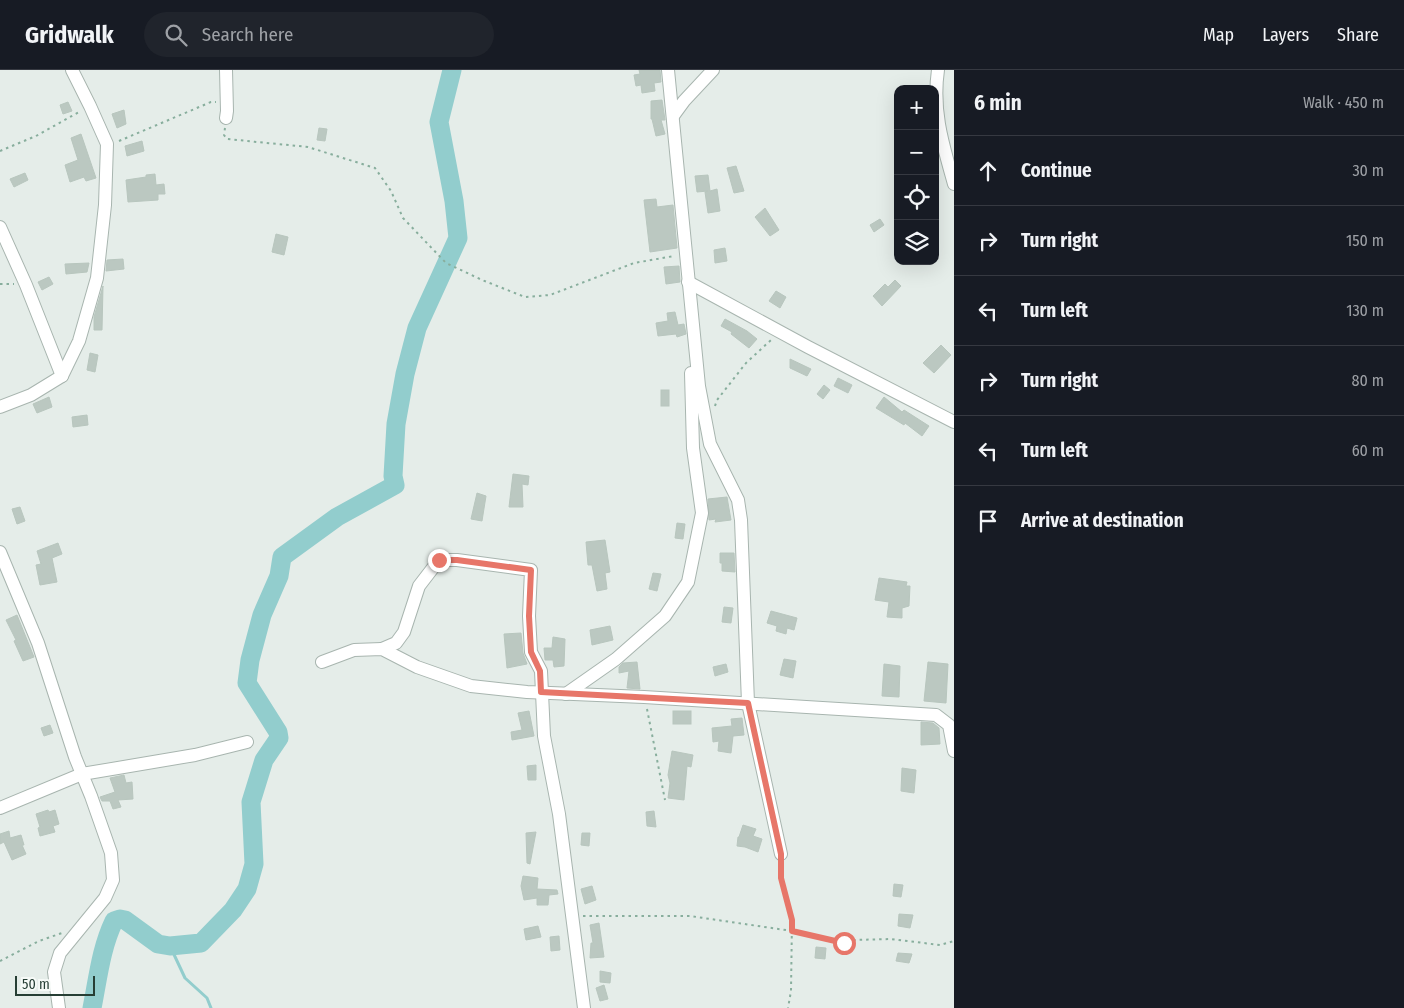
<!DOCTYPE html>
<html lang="en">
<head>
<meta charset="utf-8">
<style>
  :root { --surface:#171b24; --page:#20242c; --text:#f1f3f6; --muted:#9ea1a6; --line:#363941 }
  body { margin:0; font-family:"Fira Sans Condensed",sans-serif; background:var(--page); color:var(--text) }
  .controls { position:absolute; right:15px; top:15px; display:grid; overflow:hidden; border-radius:10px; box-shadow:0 5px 20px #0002 }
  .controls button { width:45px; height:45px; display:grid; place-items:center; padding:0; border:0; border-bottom:1px solid var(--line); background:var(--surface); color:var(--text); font:25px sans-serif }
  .scale { position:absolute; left:15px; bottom:12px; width:80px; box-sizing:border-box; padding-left:5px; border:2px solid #263e34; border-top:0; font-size:14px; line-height:18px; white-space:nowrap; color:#263e34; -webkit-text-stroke:4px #f6faf7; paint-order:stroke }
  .stop { position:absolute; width:15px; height:15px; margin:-11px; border:4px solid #e77669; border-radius:50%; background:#fff }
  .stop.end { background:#e77669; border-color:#fff; box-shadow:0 1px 5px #0008 }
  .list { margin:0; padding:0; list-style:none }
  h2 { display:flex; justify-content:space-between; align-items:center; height:65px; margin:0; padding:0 20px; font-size:21px }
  h2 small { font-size:16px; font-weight:400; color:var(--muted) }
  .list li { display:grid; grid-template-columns:32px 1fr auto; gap:15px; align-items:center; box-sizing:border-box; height:70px; padding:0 20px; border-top:1px solid var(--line) }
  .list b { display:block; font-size:19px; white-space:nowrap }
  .list em { font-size:16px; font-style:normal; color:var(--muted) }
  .icon { flex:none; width:28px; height:28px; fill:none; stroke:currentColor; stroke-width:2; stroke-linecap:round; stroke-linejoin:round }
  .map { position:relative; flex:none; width:954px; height:938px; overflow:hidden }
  header { display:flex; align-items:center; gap:30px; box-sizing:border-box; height:70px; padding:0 25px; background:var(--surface); border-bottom:1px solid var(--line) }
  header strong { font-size:24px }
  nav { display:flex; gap:28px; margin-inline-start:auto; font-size:18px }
  .search { width:350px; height:45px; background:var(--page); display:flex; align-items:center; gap:12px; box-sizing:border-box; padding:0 18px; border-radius:28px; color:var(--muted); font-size:19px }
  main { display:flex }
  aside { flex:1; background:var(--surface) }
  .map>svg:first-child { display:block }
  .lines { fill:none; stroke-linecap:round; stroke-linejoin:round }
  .stream { stroke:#92cdcd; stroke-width:3 }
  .river { stroke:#92cdcd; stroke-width:19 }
  .building { fill:#bbc8c1; stroke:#b8c6be }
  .minor-casing { stroke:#a8b5af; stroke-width:14 }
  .path { stroke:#88ae9d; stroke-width:2; stroke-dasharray:2.5 4; stroke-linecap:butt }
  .minor { stroke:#fff; stroke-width:12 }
  .route { stroke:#e77669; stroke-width:6 }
</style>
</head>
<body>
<header>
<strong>Gridwalk</strong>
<div class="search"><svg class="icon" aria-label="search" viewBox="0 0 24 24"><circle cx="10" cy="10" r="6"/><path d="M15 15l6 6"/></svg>Search here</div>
<nav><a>Map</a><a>Layers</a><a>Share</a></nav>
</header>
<main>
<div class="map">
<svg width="954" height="938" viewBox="0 0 954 938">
  <rect width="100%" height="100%" fill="#e5ede9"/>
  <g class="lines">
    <!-- stream -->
    <polyline class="stream" points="170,876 185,908 207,928 211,938"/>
    <!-- river -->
    <path class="river" d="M92 938C98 908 101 878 114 851L120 849 125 850 158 874 170 876 201 873 233 840 247 819 254 794 251 732 264 690 279 668 278 662 247 613 250 590 262 545 279 506 282 487 337 447 395 415 393 406 396 354 405 304 417 258 458 168 454 131 439 52 452 0"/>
  </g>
  <!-- building -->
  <g class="building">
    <polygon points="639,0 660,0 661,12 654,13 655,21 642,23 641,15 636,16 634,5 640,4"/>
    <polygon points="662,30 665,50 661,50 665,64 656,66 652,49 651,49 651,31"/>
    <polygon points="68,32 72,41 63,44 60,35"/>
    <polygon points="124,40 126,54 117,58 112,44"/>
    <polygon points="319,58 327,59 325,71 317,70"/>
    <polygon points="81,64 96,108 86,111 84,107 70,112 65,95 78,90 71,68"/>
    <polygon points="142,71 144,81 127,86 125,76"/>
    <polygon points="736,96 744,121 734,123 727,98"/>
    <polygon points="25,103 28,110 14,117 10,109"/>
    <polygon points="155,104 156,115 164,114 165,124 158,124 158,130 128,132 126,110 146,107 146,105"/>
    <polygon points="708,105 710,121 717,119 720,141 708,143 705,122 708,121 697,122 695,106"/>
    <polygon points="656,129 657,137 673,135 677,178 650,182 644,130"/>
    <polygon points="765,138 779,160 770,166 755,147"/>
    <polygon points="880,149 884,155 874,162 870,155"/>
    <polygon points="276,164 288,167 284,185 272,182"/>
    <polygon points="725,178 727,191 715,193 714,180"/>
    <polygon points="123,189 124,199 106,201 107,190"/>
    <polygon points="89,193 87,202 66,204 65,194"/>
    <polygon points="679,196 680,212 666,214 664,197"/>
    <polygon points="49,207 53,214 42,220 38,212"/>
    <polygon points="895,210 901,216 882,236 873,226 885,214 888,217"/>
    <polygon points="103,216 102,260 94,260 94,247"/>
    <polygon points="776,221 786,227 780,238 769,231"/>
    <polygon points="675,242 678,255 684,254 686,264 677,267 676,264 658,266 656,253 668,251 667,243"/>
    <polygon points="725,249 747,261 757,269 749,278 731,264 732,262 721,256"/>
    <polygon points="941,275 951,285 934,303 923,293"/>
    <polygon points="90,283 98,285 95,302 87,300"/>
    <polygon points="790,289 811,299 807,306 790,298"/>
    <polygon points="838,308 852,315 848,323 834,316"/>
    <polygon points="824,315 830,320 823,329 817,324"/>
    <rect x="661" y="320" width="8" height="16"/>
    <polygon points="49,327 52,337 37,343 33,334"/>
    <polygon points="884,327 902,342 904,340 929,356 922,366 905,353 904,355 876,338"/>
    <polygon points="87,345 88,355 73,357 72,347"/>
    <polygon points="513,404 529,406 528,415 522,414 523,437 509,437"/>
    <polygon points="477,423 486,426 482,451 471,449"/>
    <polygon points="727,427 731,450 715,452 716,449 709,450 708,429"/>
    <polygon points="20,437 25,451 17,454 12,439"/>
    <polygon points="677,453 685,454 683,469 675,468"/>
    <polygon points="605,470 610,502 605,503 607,519 597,521 592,495 588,495 586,472"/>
    <polygon points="58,473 62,484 52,488 57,512 40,515 36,495 41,494 37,481"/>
    <polygon points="720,483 734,483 735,502 722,501 722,493 720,493"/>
    <polygon points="653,503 661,504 657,521 649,519"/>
    <polygon points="879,508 907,512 906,516 910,516 909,536 902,538 902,548 887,547 889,532 875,530"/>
    <polygon points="724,537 733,538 731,553 722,552"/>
    <polygon points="771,541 797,548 794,560 787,558 786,564 776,561 777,556 767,553"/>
    <polygon points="17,545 34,587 23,591 14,571 16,570 6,550"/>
    <polygon points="610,556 613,570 592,575 590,560"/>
    <polygon points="521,563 523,583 527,594 507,598 504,564"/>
    <polygon points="553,567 565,569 564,596 554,597 553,590 545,590 544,578 552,578"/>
    <polygon points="784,589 796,591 793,608 780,605"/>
    <polygon points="637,592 640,619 627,618 629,601 619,603 619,597 623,593"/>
    <polygon points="928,592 948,594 946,633 924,631"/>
    <polygon points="726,594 728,602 715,606 713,597"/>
    <polygon points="884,594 900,596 899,627 882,626"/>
    <polygon points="529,641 534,666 512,670 511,662 522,660 518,643"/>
    <rect x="673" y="641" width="18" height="13"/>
    <polygon points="742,648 744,665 733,666 731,683 718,681 719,671 713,672 712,658 732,656 731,649"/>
    <polygon points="921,652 933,653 939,658 940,674 921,675"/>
    <polygon points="50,655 53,663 44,666 41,658"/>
    <polygon points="672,681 693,685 691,697 687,696 684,730 668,728 670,713 668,705"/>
    <polygon points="536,695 536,710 528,710 527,696"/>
    <polygon points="902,698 916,700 914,723 901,721"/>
    <polygon points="124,705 126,713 132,712 133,729 118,730 121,737 113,739 110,731 102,731 100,727 115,722 110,708"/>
    <polygon points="48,740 49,742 55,740 59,754 53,756 55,762 40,766 38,758 40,757 36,744"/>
    <polygon points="654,741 656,757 647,756 646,742"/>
    <polygon points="743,755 756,759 753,766 762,769 758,782 745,777 737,776 738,767 739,767"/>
    <polygon points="9,761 10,768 21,765 24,775 22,775 26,784 12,790 4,772 0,774 0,764"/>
    <polygon points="536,762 530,794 527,793 526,763"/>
    <polygon points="582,763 590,763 589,776 581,775"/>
    <polygon points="523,806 538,808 537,819 557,820 558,824 549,825 548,835 537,835 537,828 524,830 521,816"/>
    <polygon points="894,814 903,815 901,827 893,826"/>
    <polygon points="592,816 596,830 585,834 581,819"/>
    <polygon points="899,844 913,845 910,858 898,856"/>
    <polygon points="599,853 604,887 590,888 591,873 593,873 590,855"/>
    <polygon points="538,856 541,867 526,870 524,859"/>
    <polygon points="559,866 560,880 551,881 550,867"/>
    <polygon points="816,877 826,878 825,889 815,888"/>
    <polygon points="898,883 912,884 909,893 896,891"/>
    <polygon points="600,901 611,903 610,913 600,912"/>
    <polygon points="604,915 608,929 600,931 596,918"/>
  </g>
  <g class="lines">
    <!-- minor casing -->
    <g class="minor-casing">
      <g id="minor">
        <polyline points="668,0 699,316 710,374 738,430 741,450 748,633 781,784"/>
        <path d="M938 0C932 41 943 75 954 114"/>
        <polyline points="673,46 684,31 713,0"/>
        <polyline points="226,48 227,41 226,0"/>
        <polyline points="0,157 26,215 62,306"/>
        <polyline points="688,212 808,277 954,352"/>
        <polyline points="0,337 31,325 62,306 79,271 97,208 105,135 107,74 90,36 72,0"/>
        <polyline points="0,482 38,573 75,687 91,726 111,783 113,810 105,828 60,883 54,902 59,938"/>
        <polyline points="382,579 396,573 404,562 419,516 439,490 457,490 531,500 529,546 531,582 541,601 544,666 559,744 584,938"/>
        <polyline points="322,592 354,580 382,579 417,597 471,616 527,622 644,627 936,645 949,655 954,681"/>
        <polyline points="566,624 616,589 665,546 688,512 702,443 693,378 691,303"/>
        <polyline points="0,738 82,704 195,685 247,672"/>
      </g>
    </g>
    <!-- path -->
    <g class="path">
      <polyline points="225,58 224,65 227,69 308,77 375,98 391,121 403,148 446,193 482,210 525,227 550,225 634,193 674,186"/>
      <polyline points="119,71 211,32 216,32"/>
      <polyline points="0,81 36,66 79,42"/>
      <polyline points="0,214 14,214"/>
      <polyline points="715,336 717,330 746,293 771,270"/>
      <polyline points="647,639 665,730"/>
      <polyline points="781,796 781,808 792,850 791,921 788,938"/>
      <polyline points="583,846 690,846 792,861 844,873 855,870 891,869 940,875 954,871"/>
      <polyline points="0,891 39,871 62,863"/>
    </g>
    <!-- minor -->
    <use href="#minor" class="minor"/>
  </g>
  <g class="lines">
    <!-- route -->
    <polyline class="route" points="439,490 457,490 531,500 529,546 531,582 540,601 541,622 748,633 781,784 781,808 792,850 792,861 844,873"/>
  </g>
</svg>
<div class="controls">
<button>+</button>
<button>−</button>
<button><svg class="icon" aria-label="locate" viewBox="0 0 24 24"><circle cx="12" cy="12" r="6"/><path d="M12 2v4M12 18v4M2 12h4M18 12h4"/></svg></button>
<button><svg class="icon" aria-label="layers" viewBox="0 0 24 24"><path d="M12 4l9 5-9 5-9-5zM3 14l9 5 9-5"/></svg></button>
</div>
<div class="scale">50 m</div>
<div class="stop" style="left:844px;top:873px"></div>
<div class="stop end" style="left:439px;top:490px"></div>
</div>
<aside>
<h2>6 min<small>Walk · 450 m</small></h2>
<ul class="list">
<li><svg class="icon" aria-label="ahead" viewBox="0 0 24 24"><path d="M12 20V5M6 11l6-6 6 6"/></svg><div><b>Continue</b></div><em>30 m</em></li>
<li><svg class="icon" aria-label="right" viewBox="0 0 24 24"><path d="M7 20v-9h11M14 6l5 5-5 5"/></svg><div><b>Turn right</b></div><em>150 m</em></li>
<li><svg class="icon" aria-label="left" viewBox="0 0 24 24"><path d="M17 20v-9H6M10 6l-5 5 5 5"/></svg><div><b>Turn left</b></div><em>130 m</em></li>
<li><svg class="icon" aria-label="right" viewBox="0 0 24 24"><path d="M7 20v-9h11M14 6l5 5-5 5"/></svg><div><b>Turn right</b></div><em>80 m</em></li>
<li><svg class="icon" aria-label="left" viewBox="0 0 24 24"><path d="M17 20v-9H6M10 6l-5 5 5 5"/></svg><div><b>Turn left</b></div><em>60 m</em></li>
<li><svg class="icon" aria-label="arrive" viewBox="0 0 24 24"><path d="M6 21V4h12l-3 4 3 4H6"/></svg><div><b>Arrive at destination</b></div></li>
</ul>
</aside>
</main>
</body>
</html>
